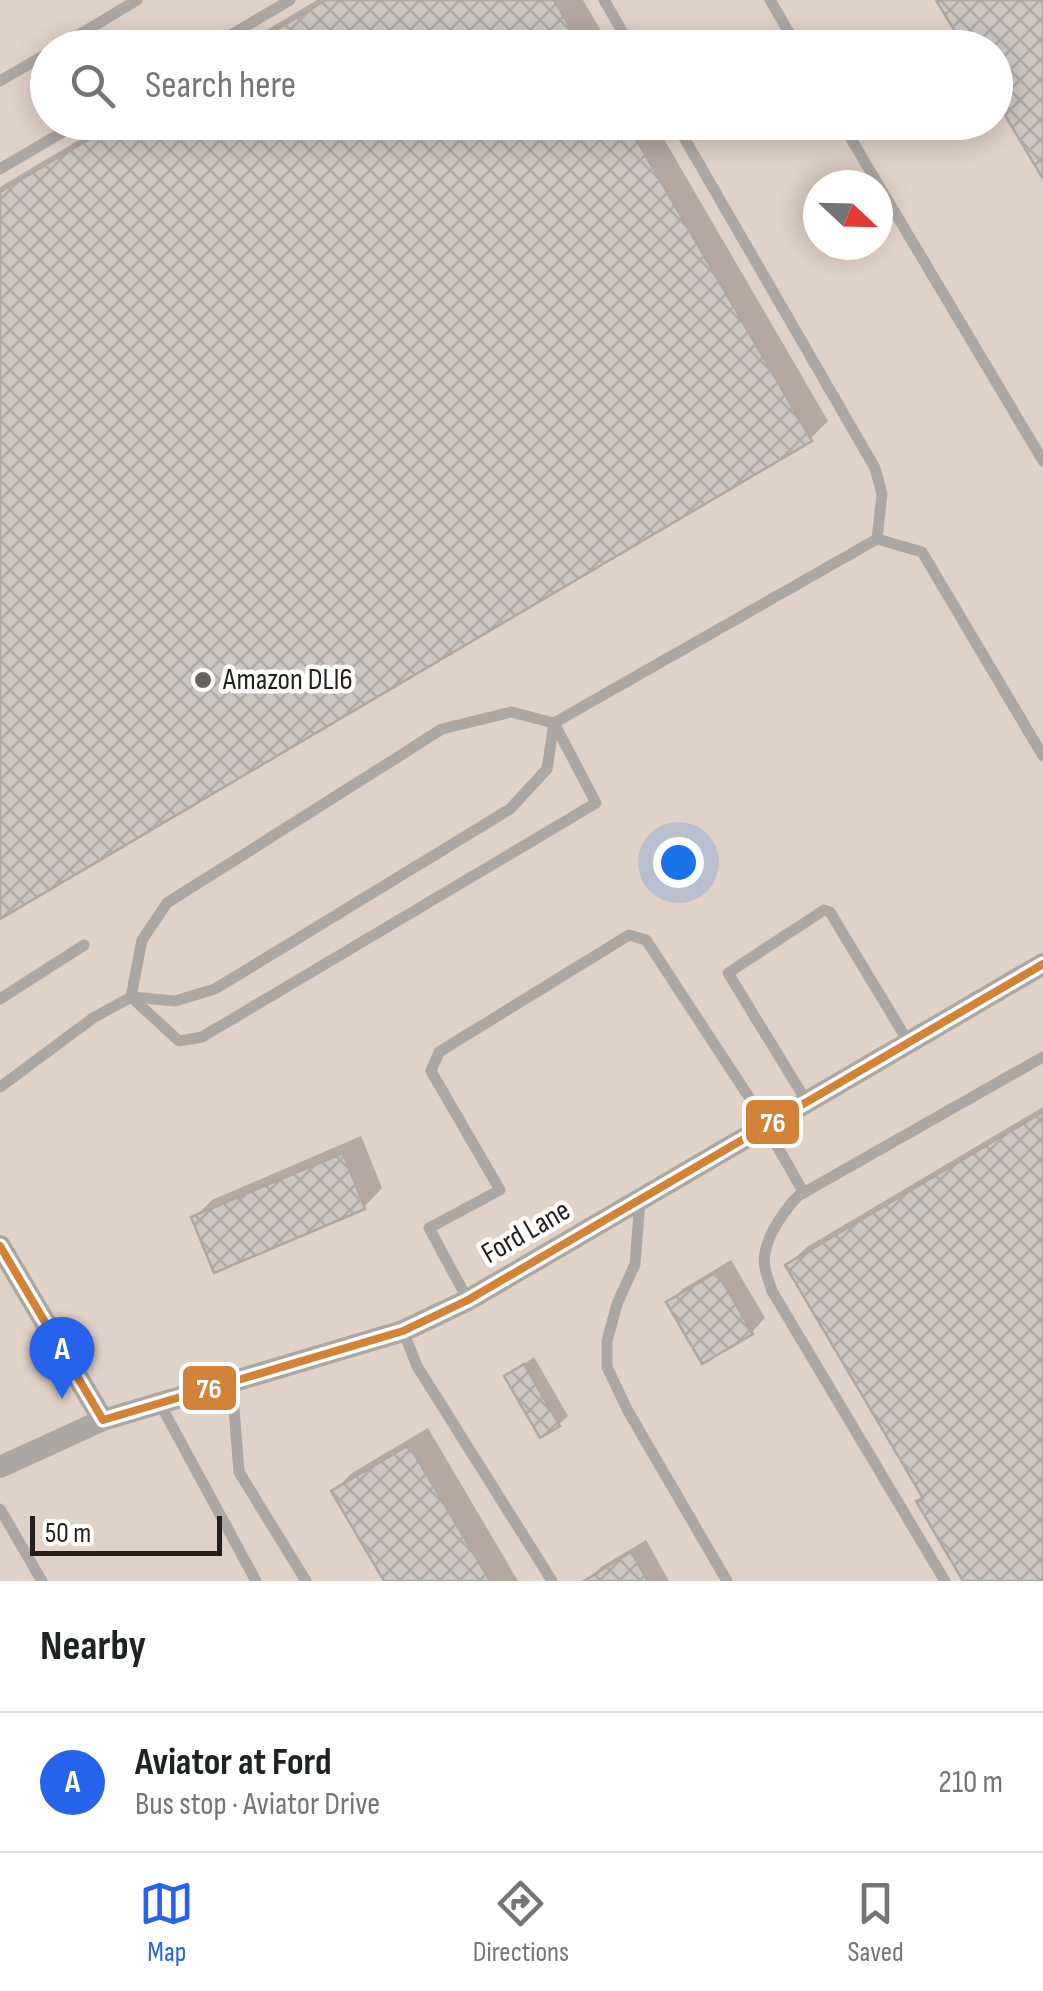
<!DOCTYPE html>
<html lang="en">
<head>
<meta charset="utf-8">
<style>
  :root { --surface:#fff; --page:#f6f6f6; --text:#202124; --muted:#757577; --line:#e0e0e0; --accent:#2563eb }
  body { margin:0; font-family:"Sofia Sans Condensed",sans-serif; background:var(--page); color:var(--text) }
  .compass { position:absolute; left:803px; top:170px; width:90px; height:90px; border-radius:50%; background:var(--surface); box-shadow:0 5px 25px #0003; rotate:112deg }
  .scale { position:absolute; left:30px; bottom:25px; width:192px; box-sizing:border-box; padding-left:10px; border:5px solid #241f1c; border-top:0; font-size:28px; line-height:35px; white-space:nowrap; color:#241f1c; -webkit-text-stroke:8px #fff; paint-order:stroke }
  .you { position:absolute; left:678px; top:862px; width:35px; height:35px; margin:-25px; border:8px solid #fff; border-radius:50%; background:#1a73e8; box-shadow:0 0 0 15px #1a73e833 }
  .badge { display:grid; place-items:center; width:65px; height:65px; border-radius:50%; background:var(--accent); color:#fff; font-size:32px; font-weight:700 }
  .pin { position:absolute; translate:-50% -82px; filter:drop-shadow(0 2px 5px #0008) }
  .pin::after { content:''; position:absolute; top:52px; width:35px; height:30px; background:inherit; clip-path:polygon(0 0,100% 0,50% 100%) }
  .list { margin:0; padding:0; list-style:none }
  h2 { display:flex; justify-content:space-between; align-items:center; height:130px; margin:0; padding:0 40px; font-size:42px }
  h2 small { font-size:32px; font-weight:400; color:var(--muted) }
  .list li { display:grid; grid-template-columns:65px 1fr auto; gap:30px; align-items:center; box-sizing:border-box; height:140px; padding:0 40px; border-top:2px solid var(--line) }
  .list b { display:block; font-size:38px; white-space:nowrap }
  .list p { margin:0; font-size:32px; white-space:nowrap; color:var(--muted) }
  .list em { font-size:32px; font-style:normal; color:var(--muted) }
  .icon { flex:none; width:55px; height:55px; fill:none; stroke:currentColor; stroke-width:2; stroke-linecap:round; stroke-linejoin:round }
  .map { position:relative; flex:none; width:1043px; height:1581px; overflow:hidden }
  .search { position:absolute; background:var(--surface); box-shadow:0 5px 25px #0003; left:30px; right:30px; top:30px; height:110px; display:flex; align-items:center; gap:25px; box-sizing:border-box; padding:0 35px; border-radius:55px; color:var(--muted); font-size:38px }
  .sheet { height:270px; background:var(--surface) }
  nav { display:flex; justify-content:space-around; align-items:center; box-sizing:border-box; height:140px; border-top:2px solid var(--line); background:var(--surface); font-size:28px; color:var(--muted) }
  nav a { display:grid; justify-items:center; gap:5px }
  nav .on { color:var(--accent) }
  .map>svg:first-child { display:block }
  .built { fill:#e1d2c8; fill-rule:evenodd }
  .shadow { fill:#0003 }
  .building { fill:url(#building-cross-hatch); stroke:#ada8a4; stroke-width:2.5 }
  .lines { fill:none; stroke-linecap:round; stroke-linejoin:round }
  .service { stroke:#aaa7a4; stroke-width:11 }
  .minor { stroke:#aaa7a4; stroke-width:22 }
  .bus-1-casing { stroke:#fff; stroke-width:15 }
  .bus-1 { stroke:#d28338; stroke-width:8 }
  .poi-dot { fill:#68625e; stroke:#fff; stroke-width:4 }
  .labels { text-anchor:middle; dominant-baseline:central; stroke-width:9; stroke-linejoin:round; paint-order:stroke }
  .poi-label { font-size:30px; fill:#241f1c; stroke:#fff; text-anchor:start }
  .street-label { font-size:30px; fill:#241f1c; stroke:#fff }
  .line-badge { stroke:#fff; stroke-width:4 }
  .badge-label { font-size:28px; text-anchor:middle; font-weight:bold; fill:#fff }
</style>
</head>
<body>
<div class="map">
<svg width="1043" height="1581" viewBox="0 0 1043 1581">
  <defs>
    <pattern id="building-cross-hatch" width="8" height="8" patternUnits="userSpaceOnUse" patternTransform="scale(2.5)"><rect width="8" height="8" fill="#cdc7c3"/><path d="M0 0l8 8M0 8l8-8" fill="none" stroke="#b0aaa7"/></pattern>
  </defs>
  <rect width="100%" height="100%" fill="#e6ded9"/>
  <!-- built -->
  <path class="built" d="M0 0H1043V1581H0ZM48 48H996V122H48ZM818 185H878V245H818Z"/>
  <!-- shadow -->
  <g class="shadow">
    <polygon points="317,0 583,0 611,48 237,48"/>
    <polygon points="109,122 654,122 828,421 810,439 0,916 0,187"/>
    <polygon points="1043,1107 1043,1581 966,1581 919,1501 925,1495 788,1265 807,1247"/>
    <polygon points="361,1136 382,1188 364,1207 194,1218 212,1200"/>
    <polygon points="731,1260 765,1318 752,1332 669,1303 683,1289"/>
    <polygon points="534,1357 568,1416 559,1424 507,1376"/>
    <polygon points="428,1428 518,1581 387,1581 334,1491 352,1473"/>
    <polygon points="646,1540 669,1581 587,1581 601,1567"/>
  </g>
  <!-- building -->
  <g class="building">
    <polygon points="326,0 554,0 582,48 246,48"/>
    <polygon points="936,0 1043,0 1043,179 996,100 996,48 965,48"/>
    <polygon points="118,122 626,122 812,441 0,919 0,192"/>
    <polygon points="1043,1112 1043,1581 963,1581 916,1501 923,1498 785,1265"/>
    <polygon points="343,1153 365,1209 214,1273 191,1217"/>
    <polygon points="717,1272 753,1334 702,1364 666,1302"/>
    <polygon points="524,1364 560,1426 540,1438 504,1376"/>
    <polygon points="409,1445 490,1581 384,1581 331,1491"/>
    <polygon points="631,1552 648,1581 584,1581"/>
  </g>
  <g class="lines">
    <!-- service -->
    <g class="service">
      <polyline points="604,0 632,48"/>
      <polyline points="770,0 798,48"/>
      <polyline points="57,48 137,0"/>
      <polyline points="209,48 290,0"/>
      <polyline points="0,81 48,53"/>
      <polyline points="675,122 875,468 882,494 877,539"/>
      <polyline points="841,122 1043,461"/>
      <polyline points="0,169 80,122"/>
      <polygon points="511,712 554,723 596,803 202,1037 179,1041 131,997 142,940 167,903 442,729"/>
      <polyline points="0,999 84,945"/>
      <polyline points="0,1087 93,1018 131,997 175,1001 215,989 510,809 547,769 554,723 877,539 922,552 1043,756"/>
      <polyline points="807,1102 728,973 824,910 830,912 909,1043"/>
      <polyline points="766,1127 804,1193"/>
      <polyline points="640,1201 635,1264 617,1304 607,1341 607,1367 628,1411 727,1581"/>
      <polyline points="468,1300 429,1228 500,1190 431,1071 439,1052 629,935 646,940 768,1126"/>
      <polyline points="403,1331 417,1366 552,1581"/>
      <polyline points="232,1383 239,1472 306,1581"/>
      <polyline points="159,1402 256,1581"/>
      <polyline points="0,1509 42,1581"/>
      <path d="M945 1581 772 1291C770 1284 766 1275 765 1268 760 1244 782 1213 798 1196L1043 1057"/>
    </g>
    <!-- minor -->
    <g class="minor">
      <polyline points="0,1246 103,1420"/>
      <polyline points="0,1467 103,1420 403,1331 468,1300 1043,964"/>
    </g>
    <!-- bus-1 casing -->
    <g class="bus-1-casing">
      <polyline id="bus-1" points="0,1246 103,1420 403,1331 468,1300 1043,964"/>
    </g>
    <!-- bus-1 -->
    <use href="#bus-1" class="bus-1"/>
  </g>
  <!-- markers -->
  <circle class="poi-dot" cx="203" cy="680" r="10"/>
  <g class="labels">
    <!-- poi labels -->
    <g class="poi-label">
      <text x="223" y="680">Amazon DLI6</text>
    </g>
    <!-- street labels -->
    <g class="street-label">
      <text transform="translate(526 1232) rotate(-30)">Ford Lane</text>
    </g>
  </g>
  <g class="line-badge">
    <rect x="744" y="1098" width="57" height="48" rx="10" fill="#d28338"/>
    <rect x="181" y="1364" width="57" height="48" rx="10" fill="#d28338"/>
  </g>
  <g class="badge-label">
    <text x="773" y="1132">76</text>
    <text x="209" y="1398">76</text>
  </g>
</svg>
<svg class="compass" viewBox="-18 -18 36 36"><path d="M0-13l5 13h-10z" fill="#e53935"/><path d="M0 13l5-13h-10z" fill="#757577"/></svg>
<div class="scale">50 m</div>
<div class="you"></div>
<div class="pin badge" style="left:62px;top:1399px">A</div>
<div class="search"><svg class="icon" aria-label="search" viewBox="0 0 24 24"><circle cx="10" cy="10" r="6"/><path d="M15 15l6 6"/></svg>Search here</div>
</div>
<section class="sheet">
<h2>Nearby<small></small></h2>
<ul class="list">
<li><span class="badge">A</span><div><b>Aviator at Ford</b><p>Bus stop · Aviator Drive</p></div><em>210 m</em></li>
</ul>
</section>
<nav>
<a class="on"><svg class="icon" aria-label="map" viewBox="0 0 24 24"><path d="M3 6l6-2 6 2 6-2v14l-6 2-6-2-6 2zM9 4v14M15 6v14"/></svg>Map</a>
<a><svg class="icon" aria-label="directions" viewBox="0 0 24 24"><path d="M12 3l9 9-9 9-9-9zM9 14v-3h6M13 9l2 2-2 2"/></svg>Directions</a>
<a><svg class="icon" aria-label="saved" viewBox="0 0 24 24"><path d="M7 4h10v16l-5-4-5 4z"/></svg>Saved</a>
</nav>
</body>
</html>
